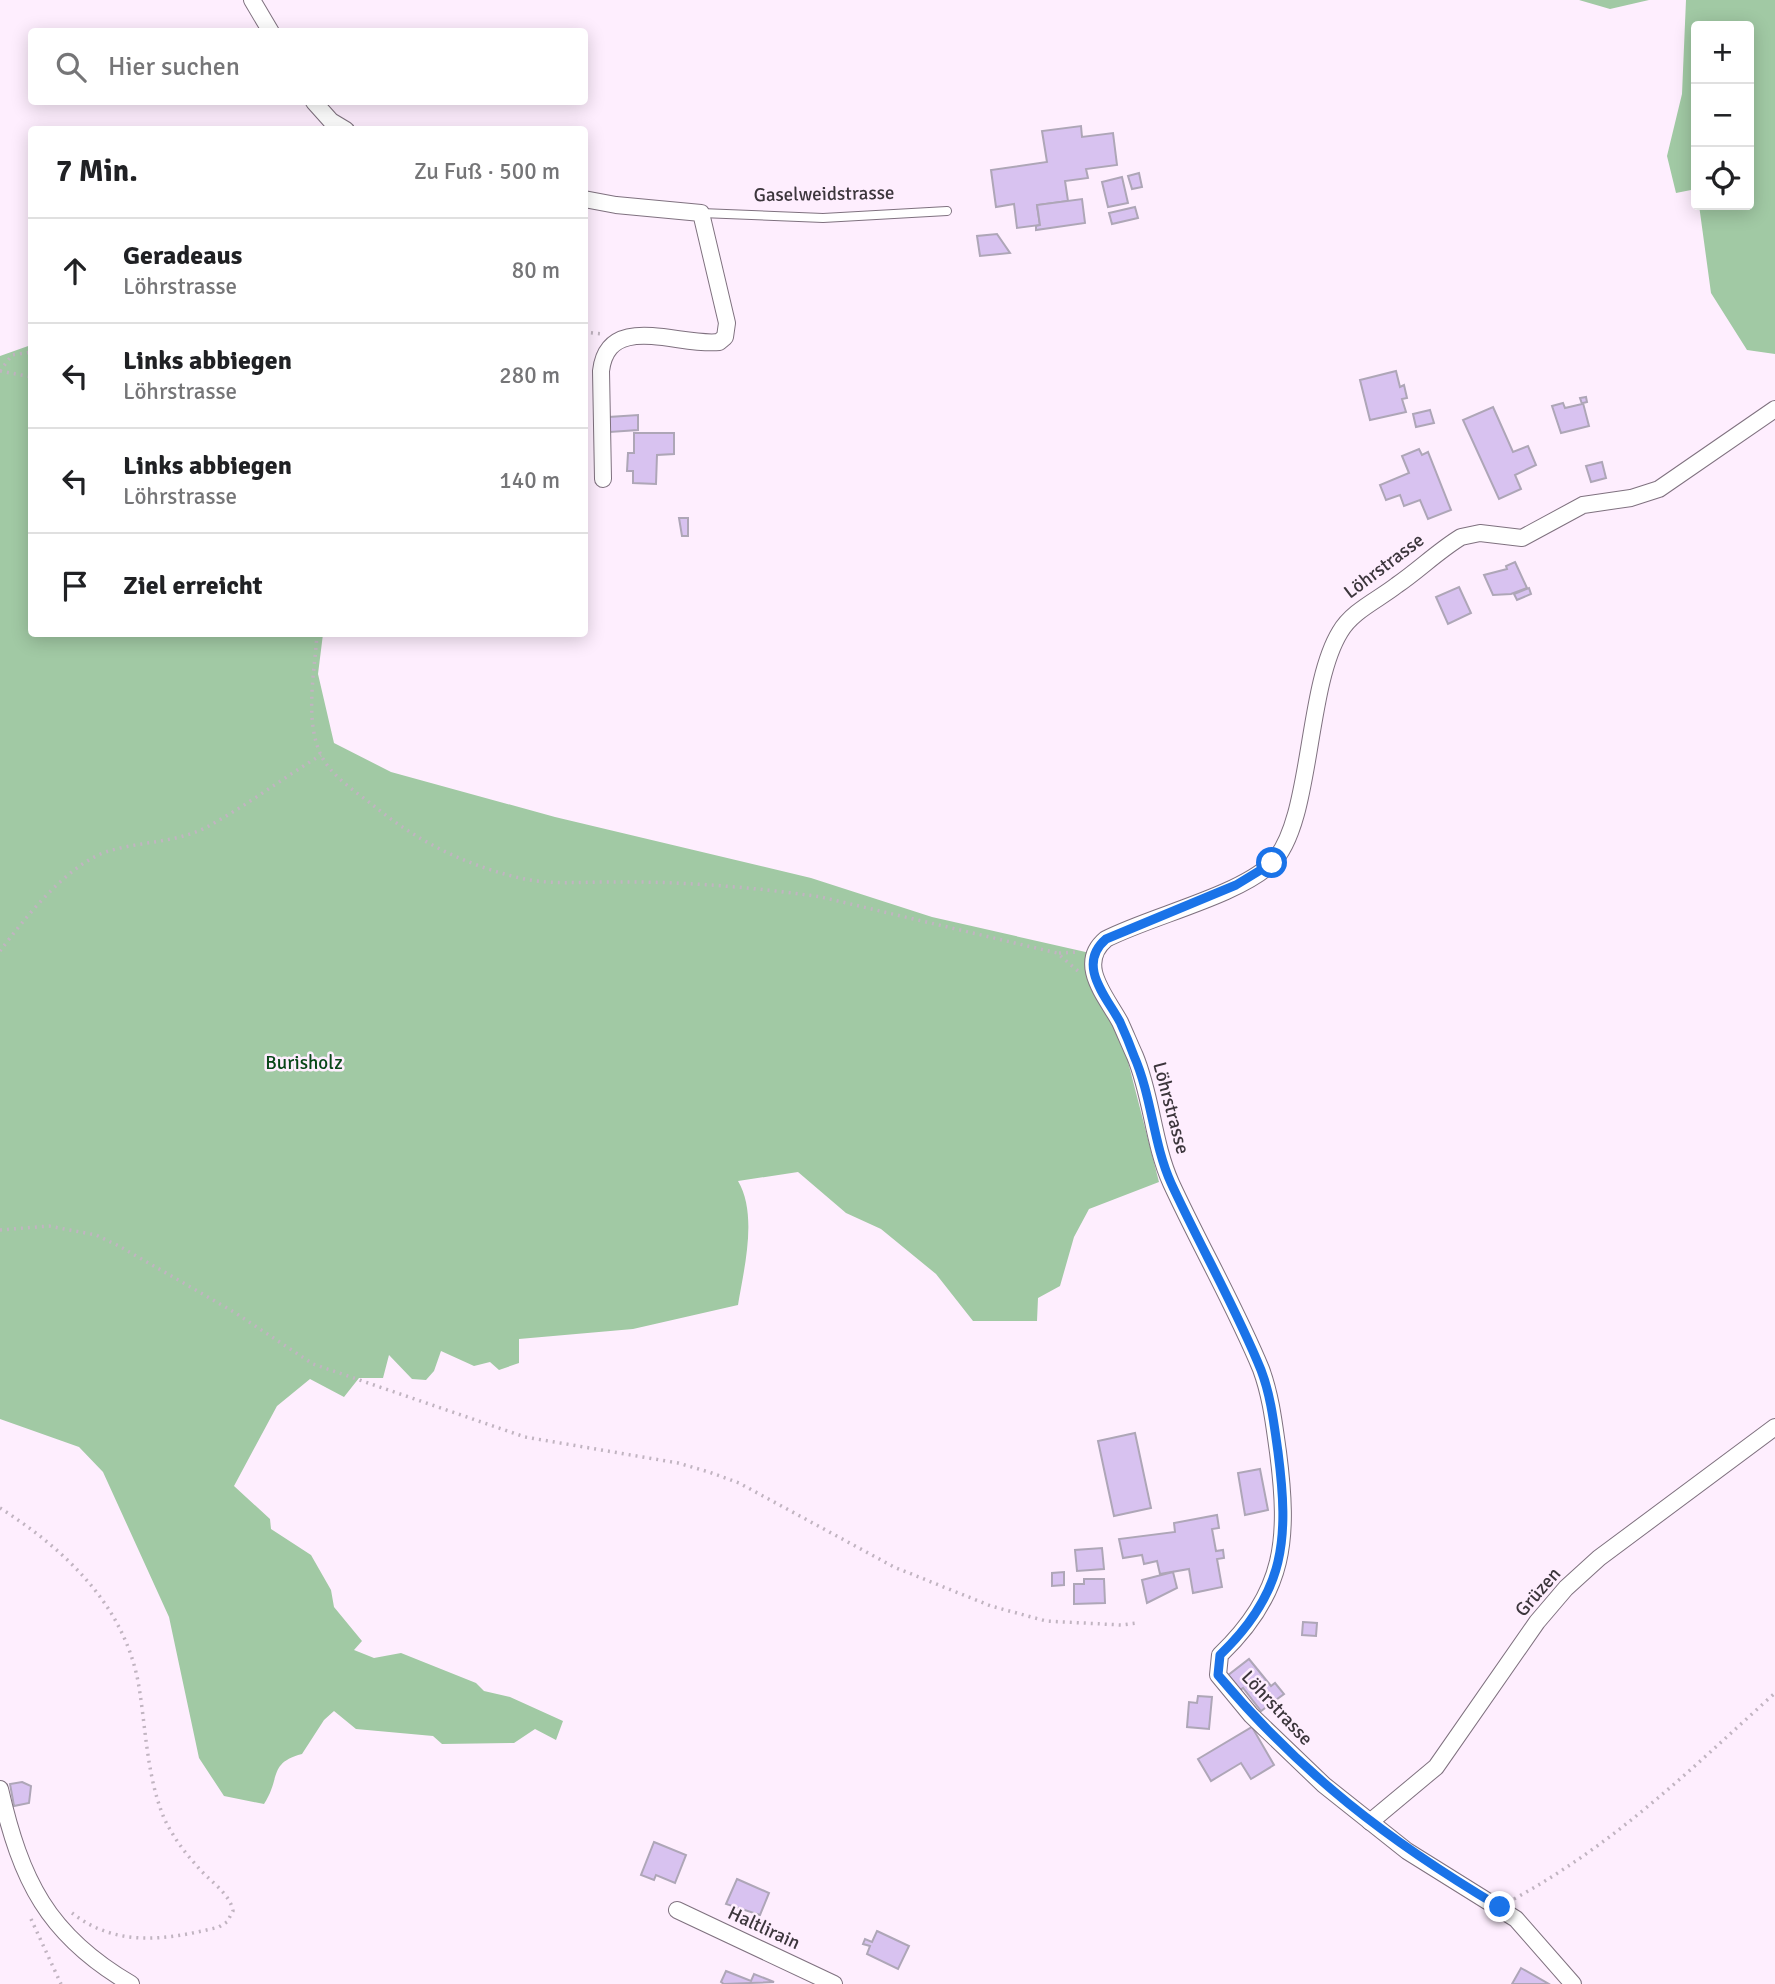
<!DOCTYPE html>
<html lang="de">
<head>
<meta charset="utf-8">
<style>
  :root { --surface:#fff; --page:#f6f6f6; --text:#202124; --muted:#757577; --line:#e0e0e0 }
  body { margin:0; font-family:Signika,sans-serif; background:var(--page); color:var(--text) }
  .controls { position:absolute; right:21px; top:21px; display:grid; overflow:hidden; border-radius:7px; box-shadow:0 4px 18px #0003 }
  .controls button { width:63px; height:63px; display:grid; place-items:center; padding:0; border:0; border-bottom:2px solid var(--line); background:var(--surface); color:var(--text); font:35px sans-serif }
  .stop { position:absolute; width:21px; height:21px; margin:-16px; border:5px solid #1a73e8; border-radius:50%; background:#fff }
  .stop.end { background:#1a73e8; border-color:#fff; box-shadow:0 2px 7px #0008 }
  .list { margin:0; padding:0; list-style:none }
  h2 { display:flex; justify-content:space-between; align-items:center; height:91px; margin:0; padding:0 28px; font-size:30px }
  h2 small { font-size:23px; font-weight:400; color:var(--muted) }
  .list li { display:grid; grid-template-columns:46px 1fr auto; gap:21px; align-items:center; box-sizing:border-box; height:105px; padding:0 28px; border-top:2px solid var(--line) }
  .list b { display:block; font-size:26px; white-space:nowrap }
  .list p { margin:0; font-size:23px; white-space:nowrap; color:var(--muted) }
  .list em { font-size:23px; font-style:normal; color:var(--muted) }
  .icon { flex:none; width:38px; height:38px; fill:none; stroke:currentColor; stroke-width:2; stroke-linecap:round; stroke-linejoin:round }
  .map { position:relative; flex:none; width:1775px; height:1984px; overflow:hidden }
  .search { position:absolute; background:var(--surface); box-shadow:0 4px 18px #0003; left:28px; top:28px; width:560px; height:77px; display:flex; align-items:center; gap:18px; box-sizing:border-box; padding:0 24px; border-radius:7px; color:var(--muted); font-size:26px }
  .panel { position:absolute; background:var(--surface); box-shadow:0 4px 18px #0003; left:28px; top:126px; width:560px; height:511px; border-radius:7px }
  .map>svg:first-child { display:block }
  .forest { fill:#a1c9a4 }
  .building { fill:#d8c2f0; stroke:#aea6b7; stroke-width:2 }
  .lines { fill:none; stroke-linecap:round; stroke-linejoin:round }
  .lane-casing { stroke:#7f717f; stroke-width:10 }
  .street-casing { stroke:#7f717f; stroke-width:18 }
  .path { stroke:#c1b4c1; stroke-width:3.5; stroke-dasharray:2 5; stroke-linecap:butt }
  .lane { stroke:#fff; stroke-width:8 }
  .street { stroke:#fff; stroke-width:16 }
  .route { stroke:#1a73e8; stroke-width:9 }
  .labels { text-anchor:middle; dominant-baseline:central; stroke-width:5; stroke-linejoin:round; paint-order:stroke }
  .street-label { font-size:19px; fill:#3c363c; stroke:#feeefe }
  .park-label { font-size:19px; fill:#074618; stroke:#feeefe }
</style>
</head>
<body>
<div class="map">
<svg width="1775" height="1984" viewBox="0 0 1775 1984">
  <rect width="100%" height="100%" fill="#feeefe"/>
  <!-- forest -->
  <g class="forest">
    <polygon points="1579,0 1649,0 1610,9"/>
    <polygon points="1686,0 1775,0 1775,354 1747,350 1711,293 1699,205 1749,205 1749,26 1696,26 1696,189 1676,193 1667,156 1682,94"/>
    <path d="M31 345 32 634H323L318 674 334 743 391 772 555 817 811 878 932 917 1090 953 1086 975 1117 1019 1159 1182 1089 1209 1074 1237 1060 1286 1038 1298 1037 1321H973L936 1274 881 1229 846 1213 798 1172 738 1181C758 1215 744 1268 738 1305L633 1329 519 1339V1363L499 1370 490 1362 474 1366 441 1351 434 1371 426 1380 412 1379 389 1355 383 1378H359L344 1397 310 1379 277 1406 234 1486 270 1519 271 1529 311 1555 331 1590 334 1607 362 1641 354 1650 374 1658 401 1653 476 1683 484 1691 510 1697 563 1721 556 1740 535 1729 514 1743 442 1744 433 1736 356 1729 334 1711 324 1720 302 1754C268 1763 281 1778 264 1804L224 1796 199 1758 169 1617 103 1472 79 1447 0 1419V356Z"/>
  </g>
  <!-- building -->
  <g class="building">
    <polygon points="1081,126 1082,137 1113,133 1117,165 1086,169 1088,178 1065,181 1068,201 1037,205 1040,225 1017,228 1014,204 996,207 991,170 1047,162 1042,131"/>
    <polygon points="1139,173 1142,187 1132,189 1128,176"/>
    <polygon points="1122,177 1128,203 1108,207 1102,182"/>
    <polygon points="1082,199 1085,223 1036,230 1036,226 1040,225 1037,205"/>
    <polygon points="1135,207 1138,218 1112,224 1109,213"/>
    <polygon points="997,234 1010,253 980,256 977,236"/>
    <polygon points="1396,371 1400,387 1404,385 1407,398 1402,399 1406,412 1370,420 1360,380"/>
    <polygon points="1586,397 1587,402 1583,403 1589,426 1561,433 1552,406 1563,403 1565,408 1582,404 1580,398"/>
    <polygon points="1493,407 1513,452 1528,446 1536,465 1515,475 1521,489 1499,499 1463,420"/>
    <polygon points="1430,410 1434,423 1416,427 1413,414"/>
    <polygon points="638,415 638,430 610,432 609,417"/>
    <polygon points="634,433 674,433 674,454 657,455 656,484 633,483 633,471 627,471 628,453 634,453"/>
    <polygon points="1419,449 1422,455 1428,452 1451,510 1428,519 1420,500 1404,506 1400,495 1386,500 1380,485 1409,473 1402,456"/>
    <polygon points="1602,462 1606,478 1591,482 1586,466"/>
    <polygon points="679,518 688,518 688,536 682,536"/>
    <polygon points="1515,562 1527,588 1511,594 1493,595 1484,575 1507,569 1506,566"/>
    <polygon points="1459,587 1471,613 1448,624 1436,597"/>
    <polygon points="1529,588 1531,594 1517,600 1514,594"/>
    <polygon points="1135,1433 1151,1508 1114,1516 1098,1441"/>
    <polygon points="1260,1469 1268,1510 1245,1515 1238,1473"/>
    <polygon points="1217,1515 1219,1528 1212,1529 1216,1551 1223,1550 1224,1558 1217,1559 1222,1587 1193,1593 1189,1569 1160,1574 1157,1561 1144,1564 1142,1555 1123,1558 1119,1539 1175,1532 1174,1523"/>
    <polygon points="1102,1548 1104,1569 1077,1571 1075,1550"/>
    <polygon points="1064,1572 1064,1585 1052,1586 1052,1573"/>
    <polygon points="1173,1572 1177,1588 1147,1603 1142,1580"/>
    <polygon points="1084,1579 1104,1579 1105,1603 1074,1604 1074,1584 1084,1584"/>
    <polygon points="1303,1622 1317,1623 1316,1636 1302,1635"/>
    <polygon points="1249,1659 1271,1686 1275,1683 1284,1694 1261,1711 1243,1688 1239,1691 1227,1676"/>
    <polygon points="1198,1696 1212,1697 1209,1729 1187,1727 1189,1702 1197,1703"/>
    <polygon points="1252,1727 1274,1765 1251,1779 1241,1763 1211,1781 1198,1759"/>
    <polygon points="22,1782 31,1786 29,1803 14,1806 10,1784"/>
    <polygon points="654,1842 686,1855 675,1883 656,1875 654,1880 641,1875"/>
    <polygon points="737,1879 769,1893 760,1915 726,1904"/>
    <polygon points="877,1931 909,1946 898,1969 867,1954 870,1946 863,1944 865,1939 872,1942"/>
    <polygon points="1521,1968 1549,1984 1512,1984"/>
    <polygon points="726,1971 751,1981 754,1974 774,1982 724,1984 721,1982"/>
  </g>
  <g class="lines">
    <!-- lane casing -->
    <g class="lane-casing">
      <polyline id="lane" points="701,213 823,218 947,211"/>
    </g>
    <!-- street casing -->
    <g class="street-casing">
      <g id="street">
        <polyline points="252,0 271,32"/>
        <polyline points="314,102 331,121 346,130"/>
        <path d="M584 199 616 205 701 213 727 323 725 337 719 342C680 347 608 311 601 371L603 479"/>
        <path d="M0 1789C21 1880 47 1935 131 1984"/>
        <polyline points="1370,1822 1436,1767 1537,1622 1566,1588 1599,1558 1775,1427"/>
        <polyline points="677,1910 834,1984"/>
        <path d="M1573 1984 1516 1919 1407 1851 1324 1785 1251 1715 1218 1675 1220 1655C1286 1592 1289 1538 1278 1452 1274 1424 1271 1396 1261 1369 1235 1306 1200 1246 1171 1183 1153 1143 1152 1097 1135 1056 1130 1045 1125 1033 1120 1022 1106 996 1076 964 1106 939 1151 916 1237 896 1271 864 1313 824 1305 689 1340 632 1352 611 1378 600 1397 585 1419 570 1438 551 1461 537L1480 533 1522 538 1583 505 1631 498 1659 489 1775 409"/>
      </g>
    </g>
    <!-- path -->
    <g class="path">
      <polyline points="584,332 603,334"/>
      <polyline points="0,371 12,355 32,352"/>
      <polyline points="0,371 32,377"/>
      <path d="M317 634C315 670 304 720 321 755 331 776 356 792 374 806 417 841 465 865 520 878 550 885 579 882 609 882 678 881 754 887 821 897L1057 953 1078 971"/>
      <path d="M0 951C25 918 68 863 109 851 142 841 176 843 207 827 246 806 283 778 321 755"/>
      <polyline points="1059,953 1080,952"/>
      <polyline points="0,1230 49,1226 96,1235 119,1246 234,1312 313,1364 525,1437 678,1463 709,1472 739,1483 894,1567 991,1606 1046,1621 1121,1625 1137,1623"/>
      <path d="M0 1508C66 1550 126 1607 139 1687 146 1730 147 1777 164 1818 172 1835 184 1852 197 1866 208 1880 230 1893 233 1911L227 1922 219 1927C167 1940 117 1948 72 1913"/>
      <path d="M1514 1899C1616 1843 1690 1770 1775 1693"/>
      <polyline points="31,1919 61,1984"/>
    </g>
    <!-- lane -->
    <use href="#lane" class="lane"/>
    <!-- street -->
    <use href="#street" class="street"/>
  </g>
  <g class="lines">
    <!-- route -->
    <path class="route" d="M1272 863 1236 885 1106 939C1076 965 1106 996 1120 1022 1125 1033 1130 1045 1134 1056 1152 1097 1153 1143 1171 1183 1200 1246 1235 1306 1261 1370 1271 1396 1274 1424 1278 1452 1289 1538 1286 1592 1220 1655L1218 1675C1301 1774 1389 1841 1500 1907"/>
  </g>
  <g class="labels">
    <!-- street labels -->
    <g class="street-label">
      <text transform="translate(824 194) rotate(-1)">Gaselweidstrasse</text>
      <text transform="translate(1384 566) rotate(-37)">Löhrstrasse</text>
      <text transform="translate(1171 1108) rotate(75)">Löhrstrasse</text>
      <text transform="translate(1538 1592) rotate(-49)">Grüzen</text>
      <text transform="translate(1277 1708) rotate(47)">Löhrstrasse</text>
      <text transform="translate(764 1928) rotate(25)">Haltlirain</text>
    </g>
    <!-- park labels -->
    <g class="park-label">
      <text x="304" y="1063">Burisholz</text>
    </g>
  </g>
</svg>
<div class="controls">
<button>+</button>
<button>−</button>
<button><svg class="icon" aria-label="locate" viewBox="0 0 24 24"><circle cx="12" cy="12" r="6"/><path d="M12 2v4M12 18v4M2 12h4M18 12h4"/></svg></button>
</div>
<div class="stop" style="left:1272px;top:863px"></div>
<div class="stop end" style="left:1500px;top:1907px"></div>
<div class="search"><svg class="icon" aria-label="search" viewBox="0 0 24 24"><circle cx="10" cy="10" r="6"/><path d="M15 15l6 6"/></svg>Hier suchen</div>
<section class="panel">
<h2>7 Min.<small>Zu Fuß · 500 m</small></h2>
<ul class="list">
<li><svg class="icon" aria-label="ahead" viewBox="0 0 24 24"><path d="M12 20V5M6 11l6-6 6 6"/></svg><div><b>Geradeaus</b><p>Löhrstrasse</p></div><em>80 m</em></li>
<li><svg class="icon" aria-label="left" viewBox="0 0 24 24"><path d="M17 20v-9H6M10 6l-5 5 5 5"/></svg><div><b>Links abbiegen</b><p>Löhrstrasse</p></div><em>280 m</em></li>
<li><svg class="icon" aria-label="left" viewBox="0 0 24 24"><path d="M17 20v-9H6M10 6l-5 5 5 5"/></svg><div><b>Links abbiegen</b><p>Löhrstrasse</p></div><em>140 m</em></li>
<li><svg class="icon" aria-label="arrive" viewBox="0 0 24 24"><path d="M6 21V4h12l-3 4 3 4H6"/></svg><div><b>Ziel erreicht</b></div></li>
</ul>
</section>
</div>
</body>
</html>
